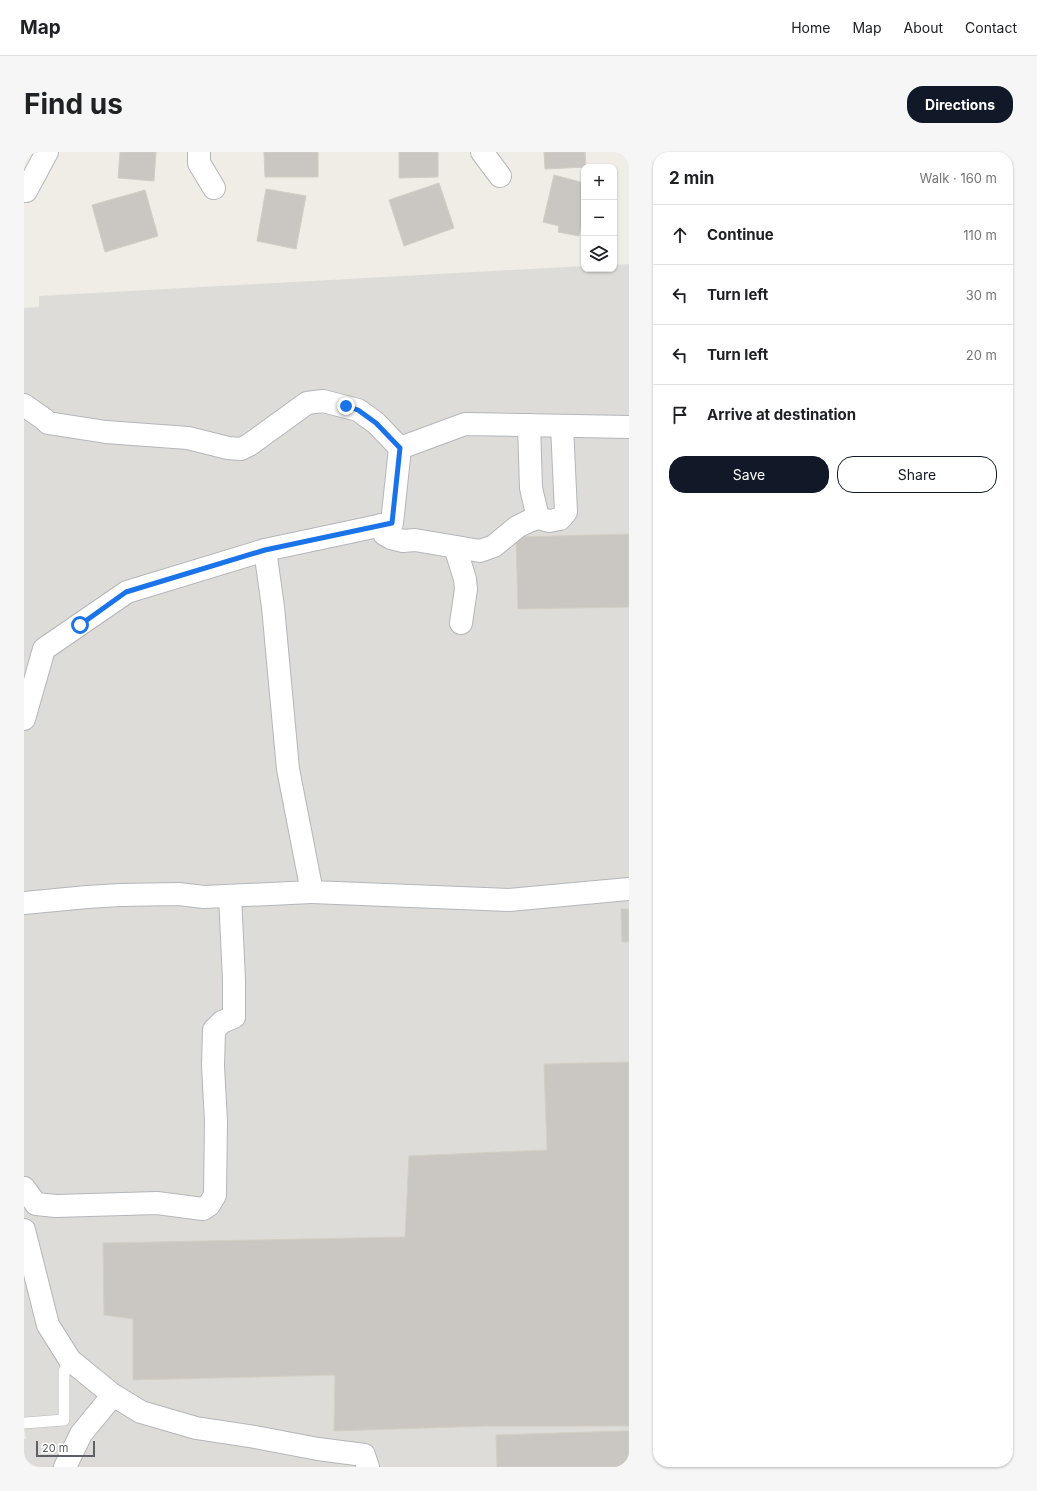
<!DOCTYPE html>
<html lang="en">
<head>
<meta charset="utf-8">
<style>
  :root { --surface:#fff; --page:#f6f6f6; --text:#202124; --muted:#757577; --line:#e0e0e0; --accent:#111827 }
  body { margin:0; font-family:Inter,sans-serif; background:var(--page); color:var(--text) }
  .controls { position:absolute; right:12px; top:12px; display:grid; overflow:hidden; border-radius:8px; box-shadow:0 1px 3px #0004 }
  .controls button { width:36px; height:36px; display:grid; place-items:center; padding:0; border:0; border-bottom:1px solid var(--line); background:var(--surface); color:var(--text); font:20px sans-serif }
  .scale { position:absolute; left:12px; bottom:10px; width:59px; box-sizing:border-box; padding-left:4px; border:2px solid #5d6165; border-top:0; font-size:11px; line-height:14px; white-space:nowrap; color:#5d6165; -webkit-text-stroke:3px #fff; paint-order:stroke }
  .stop { position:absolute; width:12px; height:12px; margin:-9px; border:3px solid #1a73e8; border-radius:50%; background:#fff }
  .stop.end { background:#1a73e8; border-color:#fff; box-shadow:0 1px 4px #0008 }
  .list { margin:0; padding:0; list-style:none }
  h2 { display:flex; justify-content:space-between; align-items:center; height:52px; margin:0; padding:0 16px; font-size:17px }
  h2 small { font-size:13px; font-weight:400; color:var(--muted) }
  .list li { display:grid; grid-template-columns:26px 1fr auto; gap:12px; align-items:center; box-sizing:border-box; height:60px; padding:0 16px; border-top:1px solid var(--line) }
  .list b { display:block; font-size:15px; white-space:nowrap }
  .list em { font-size:13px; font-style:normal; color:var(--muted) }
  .actions { display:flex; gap:8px; padding:12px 16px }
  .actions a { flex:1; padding:9px 0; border:1px solid var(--accent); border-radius:16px; text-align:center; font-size:14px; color:var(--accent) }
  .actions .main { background:var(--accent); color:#fff }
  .icon { flex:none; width:22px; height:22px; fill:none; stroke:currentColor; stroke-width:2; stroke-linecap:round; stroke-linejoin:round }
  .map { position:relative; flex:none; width:605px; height:1315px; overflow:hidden; border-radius:16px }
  header { display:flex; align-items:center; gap:24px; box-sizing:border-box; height:56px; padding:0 20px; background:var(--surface); border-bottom:1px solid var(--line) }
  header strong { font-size:19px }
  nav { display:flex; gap:22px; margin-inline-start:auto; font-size:14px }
  .intro { display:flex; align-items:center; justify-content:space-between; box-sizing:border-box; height:96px; padding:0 24px }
  h1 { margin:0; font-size:28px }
  .button { padding:10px 18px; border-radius:16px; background:var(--accent); color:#fff; font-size:14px; font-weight:700 }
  main { display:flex; gap:24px; padding:0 24px }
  aside { flex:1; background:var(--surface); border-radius:16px; box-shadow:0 1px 3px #0004 }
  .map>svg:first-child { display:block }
  .industrial { fill:#dedcd8 }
  .building { fill:#cac7c2; stroke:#d3cec4 }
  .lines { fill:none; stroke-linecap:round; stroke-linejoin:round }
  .service-casing { stroke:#b3b6ba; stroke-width:12 }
  .minor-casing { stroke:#b3b6ba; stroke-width:24 }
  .service { stroke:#fff; stroke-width:11 }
  .minor { stroke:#fff; stroke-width:22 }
  .route { stroke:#1a73e8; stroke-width:5 }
</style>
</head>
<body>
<header>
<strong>Map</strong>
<nav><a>Home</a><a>Map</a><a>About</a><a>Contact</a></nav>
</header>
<div class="intro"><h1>Find us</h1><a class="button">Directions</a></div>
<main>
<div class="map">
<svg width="605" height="1315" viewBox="0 0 605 1315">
  <rect width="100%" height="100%" fill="#efede6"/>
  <!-- industrial -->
  <polygon class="industrial" points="605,112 605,1315 0,1315 0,1287 2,1287 0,1276 0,156 15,155 15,144 560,114 560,117 590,117 590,113"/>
  <!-- building -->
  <g class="building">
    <polygon points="96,0 132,0 130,29 94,26"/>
    <polygon points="240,0 294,0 294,25 241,25"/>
    <polygon points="375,0 414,0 414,25 375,26"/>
    <polygon points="520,0 561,0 562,15 521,17"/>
    <polygon points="530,23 560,31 560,63 555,84 534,80 535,74 519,70"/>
    <polygon points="415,31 430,76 380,94 365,48"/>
    <polygon points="242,37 282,44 272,97 233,89"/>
    <polygon points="121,38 134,84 81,100 68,53"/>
    <polygon points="605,382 605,455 494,457 492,385"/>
    <polygon points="597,757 605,757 605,790 598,790"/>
    <polygon points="605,910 605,1274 462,1274 310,1279 311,1223 109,1228 109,1167 80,1163 79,1091 381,1085 385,1004 523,998 520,912"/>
    <polygon points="598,1279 605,1279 605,1315 473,1315 472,1283"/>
  </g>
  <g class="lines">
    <!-- service casing -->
    <g class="service-casing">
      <polyline id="service" points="0,1271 40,1268 40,1219 46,1208"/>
    </g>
    <!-- minor casing -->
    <g class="minor-casing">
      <g id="minor">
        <polyline points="175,0 175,11 190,36"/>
        <polyline points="458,0 476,24"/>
        <polyline points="2,39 23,0"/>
        <polyline points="0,253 20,267 24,271 82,280 164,286 204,296 217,297 225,293 283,251 299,249 334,258 352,271 376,296"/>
        <polyline points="505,273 507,336 514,366"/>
        <polyline points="357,373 360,382 367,386 379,389 391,388 456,399 470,394 493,375 505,369 514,366 525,369 536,367 542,360 538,274"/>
        <polyline points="431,395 441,427 442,437 437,471"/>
        <polyline points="241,398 249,455 264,617 288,740 485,748 605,737"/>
        <polyline points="0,567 20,497 103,440 241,398 368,371 376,296 441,272 605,275"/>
        <polyline points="0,751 63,745 96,743 155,742 180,745 288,740"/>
        <polyline points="0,1036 12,1052 32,1054 133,1051 179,1057 185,1053 191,1043 192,969 189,914 190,878 198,870 210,865 210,828 206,744"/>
        <polyline points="0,1078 24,1173 46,1208 89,1243 117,1260 172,1276 231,1285 294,1297 340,1303 344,1315"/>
        <polyline points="41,1315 57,1282 89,1243"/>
      </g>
    </g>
    <!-- service -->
    <use href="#service" class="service"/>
    <!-- minor -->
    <use href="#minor" class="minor"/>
  </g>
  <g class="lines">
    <!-- route -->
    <polyline class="route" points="56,473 102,440 241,398 368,371 376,296 352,271 334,258 322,254"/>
  </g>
</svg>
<div class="controls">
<button>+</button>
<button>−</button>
<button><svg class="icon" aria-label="layers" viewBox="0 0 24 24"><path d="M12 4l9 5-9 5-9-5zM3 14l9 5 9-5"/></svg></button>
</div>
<div class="scale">20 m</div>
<div class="stop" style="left:56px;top:473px"></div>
<div class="stop end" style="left:322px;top:254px"></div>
</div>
<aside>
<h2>2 min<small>Walk · 160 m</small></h2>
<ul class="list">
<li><svg class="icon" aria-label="ahead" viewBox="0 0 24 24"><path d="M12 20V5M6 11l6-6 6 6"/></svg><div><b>Continue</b></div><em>110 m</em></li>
<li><svg class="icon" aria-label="left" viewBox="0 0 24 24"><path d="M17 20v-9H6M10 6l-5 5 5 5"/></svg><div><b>Turn left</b></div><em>30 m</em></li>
<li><svg class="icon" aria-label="left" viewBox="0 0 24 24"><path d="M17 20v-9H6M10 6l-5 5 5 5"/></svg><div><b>Turn left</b></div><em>20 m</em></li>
<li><svg class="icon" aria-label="arrive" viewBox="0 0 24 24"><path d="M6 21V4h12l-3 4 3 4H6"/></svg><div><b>Arrive at destination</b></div></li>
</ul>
<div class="actions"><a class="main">Save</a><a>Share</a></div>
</aside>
</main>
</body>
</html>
